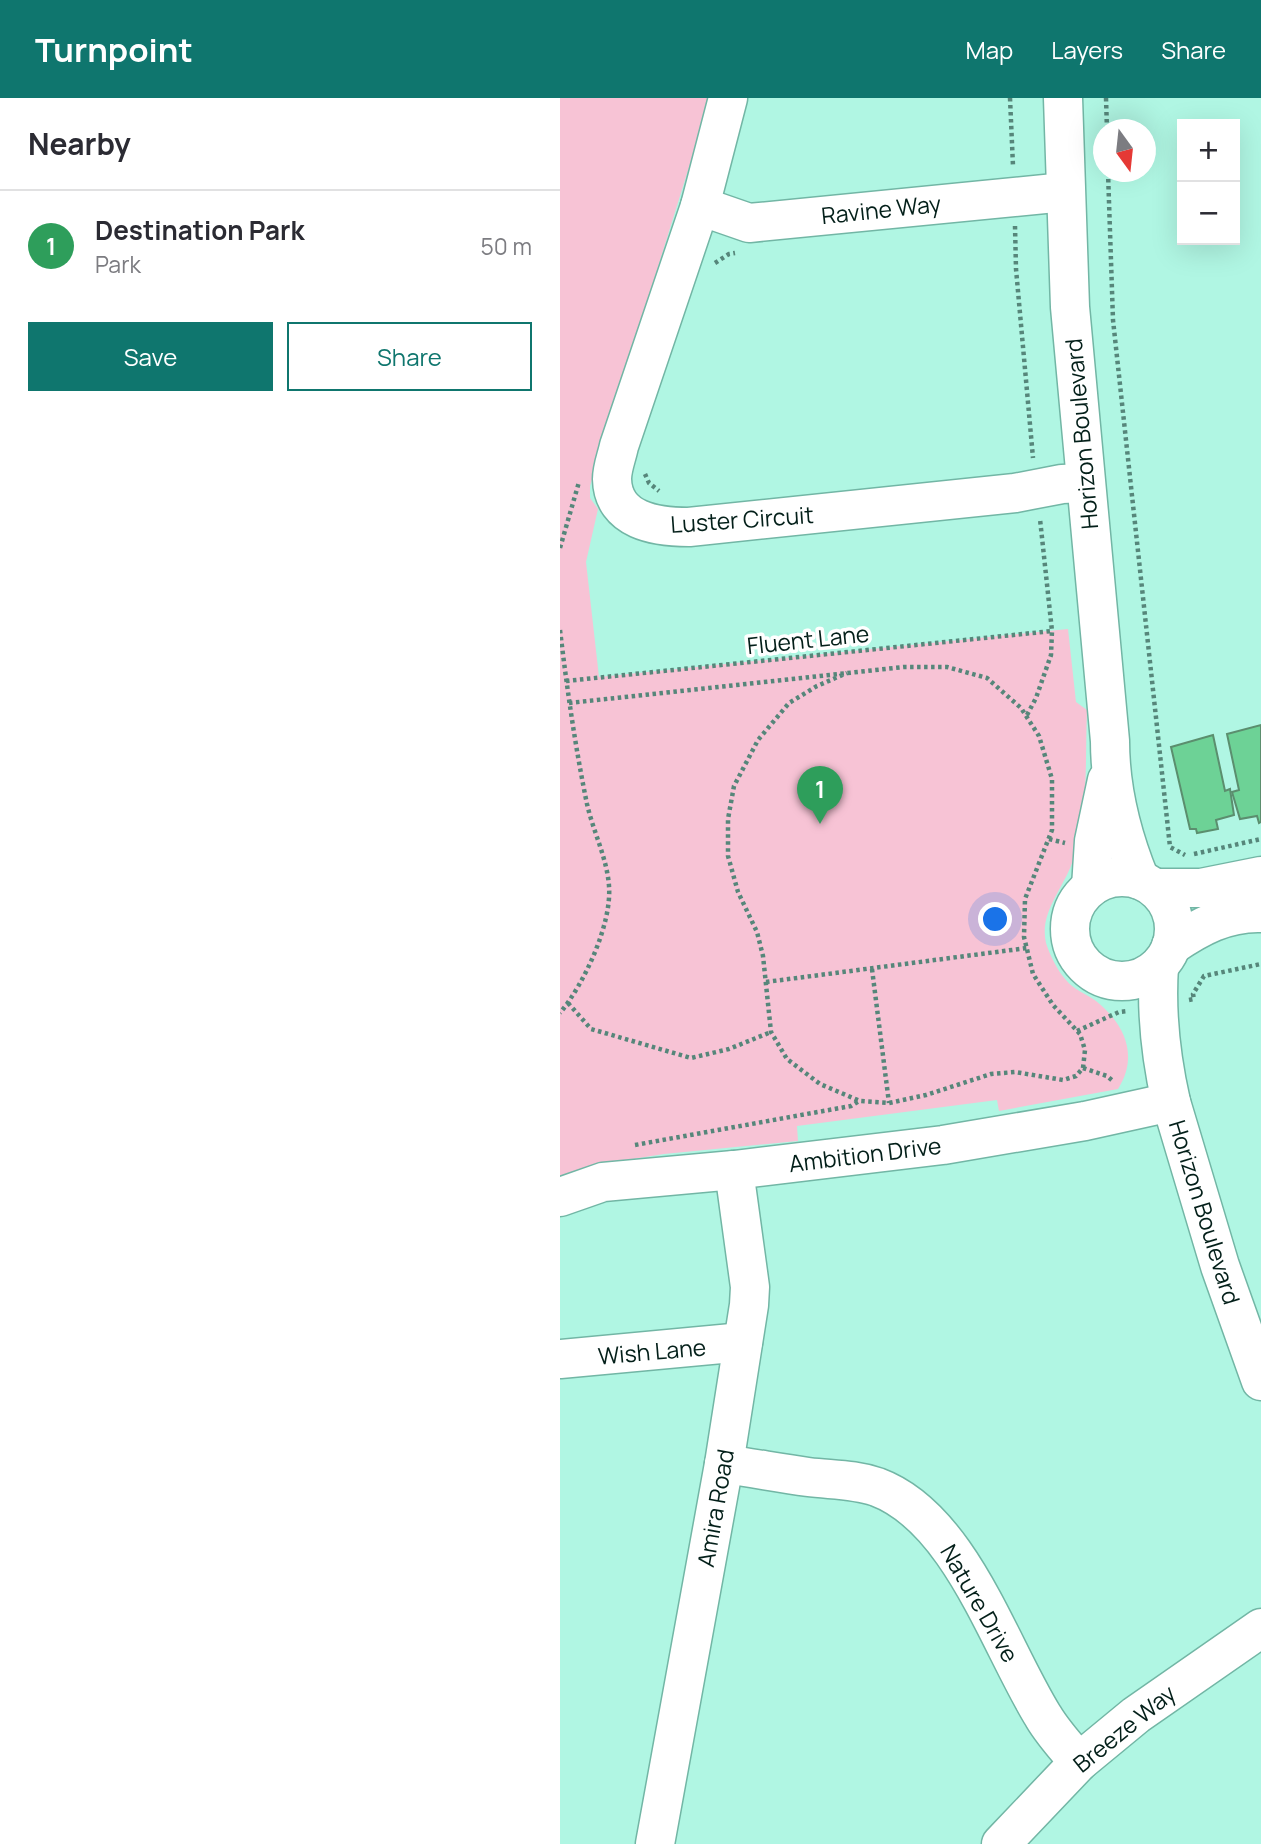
<!DOCTYPE html>
<html lang="en">
<head>
<meta charset="utf-8">
<style>
  :root { --surface:#fff; --page:#f7f7f7; --text:#2b2b33; --muted:#7c7c81; --line:#e1e1e2; --accent:#0f766e }
  body { margin:0; font-family:Manrope,sans-serif; background:var(--page); color:var(--text) }
  .controls { position:absolute; right:21px; top:21px; display:grid; overflow:hidden; border-radius:0px; box-shadow:0 7px 28px #0002 }
  .controls button { width:63px; height:63px; display:grid; place-items:center; padding:0; border:0; border-bottom:2px solid var(--line); background:var(--surface); color:var(--text); font:35px sans-serif }
  .compass { position:absolute; left:533px; top:21px; width:63px; height:63px; border-radius:50%; background:var(--surface); box-shadow:0 7px 28px #0002; rotate:165deg }
  .you { position:absolute; left:436px; top:822px; width:24px; height:24px; margin:-18px; border:5px solid #fff; border-radius:50%; background:#1a73e8; box-shadow:0 0 0 10px #1a73e833 }
  .badge { display:grid; place-items:center; width:46px; height:46px; border-radius:50%; background:var(--accent); color:#fff; font-size:23px; font-weight:700 }
  .pin { position:absolute; translate:-50% -58px; filter:drop-shadow(0 2px 4px #0008) }
  .pin::after { content:''; position:absolute; top:37px; width:24px; height:21px; background:inherit; clip-path:polygon(0 0,100% 0,50% 100%) }
  .list { margin:0; padding:0; list-style:none }
  h2 { display:flex; justify-content:space-between; align-items:center; height:91px; margin:0; padding:0 28px; font-size:30px }
  h2 small { font-size:23px; font-weight:400; color:var(--muted) }
  .list li { display:grid; grid-template-columns:46px 1fr auto; gap:21px; align-items:center; box-sizing:border-box; height:112px; padding:0 28px; border-top:2px solid var(--line) }
  .list b { display:block; font-size:26px; white-space:nowrap }
  .list p { margin:0; font-size:23px; white-space:nowrap; color:var(--muted) }
  .list em { font-size:23px; font-style:normal; color:var(--muted) }
  .actions { display:flex; gap:14px; padding:21px 28px }
  .actions a { flex:1; padding:16px 0; border:2px solid var(--accent); border-radius:0px; text-align:center; font-size:24px; color:var(--accent) }
  .actions .main { background:var(--accent); color:#fff }
  .map { position:relative; flex:none; width:701px; height:1746px; overflow:hidden }
  header { display:flex; align-items:center; gap:42px; box-sizing:border-box; height:98px; padding:0 35px; background:var(--accent); color:#fff }
  header strong { font-size:33px }
  nav { display:flex; gap:38px; margin-inline-start:auto; font-size:24px }
  main { display:flex }
  aside { flex:1; background:var(--surface) }
  .map>svg:first-child { display:block }
  .green { fill:#f7c3d5 }
  .building { fill:#6dd296; stroke:#5b8e6e; stroke-width:2 }
  .lines { fill:none; stroke-linecap:round; stroke-linejoin:round }
  .minor-casing { stroke:#72b6a5; stroke-width:41 }
  .path { stroke:#56867a; stroke-width:4.5; stroke-dasharray:3.5 3.5; stroke-linecap:butt }
  .minor { stroke:#fff; stroke-width:38 }
  .labels { text-anchor:middle; dominant-baseline:central; stroke-width:7; stroke-linejoin:round; paint-order:stroke }
  .street-label { font-size:23px; fill:#031f19; stroke:#fff }
</style>
</head>
<body>
<header>
<strong>Turnpoint</strong>
<nav><a>Map</a><a>Layers</a><a>Share</a></nav>
</header>
<main>
<aside>
<h2>Nearby<small></small></h2>
<ul class="list">
<li><span class="badge" style="background:#2e9e5b">1</span><div><b>Destination Park</b><p>Park</p></div><em>50 m</em></li>
</ul>
<div class="actions"><a class="main">Save</a><a>Share</a></div>
</aside>
<div class="map">
<svg width="701" height="1746" viewBox="0 0 701 1746">
  <rect width="100%" height="100%" fill="#b0f6e3"/>
  <!-- green -->
  <path class="green" d="M0 0H148L138 40 30 388V400L38 411 26 464 39 579 508 531 516 604 527 612C525 662 529 718 512 765 503 791 479 815 486 845 490 857 497 872 506 882 514 892 527 896 536 903 565 926 579 958 558 991L439 1013 437 1002 237 1028 238 1043 104 1056 35 1067 0 1080Z"/>
  <!-- building -->
  <g class="building">
    <polygon points="701,627 701,724 699,725 697,718 680,721 672,694 679,692 667,636"/>
    <polygon points="653,637 665,693 670,691 674,717 656,722 658,731 637,735 636,731 630,731 611,649"/>
  </g>
  <g class="lines">
    <!-- minor casing -->
    <g class="minor-casing">
      <g id="minor">
        <path d="M168 0 140 108 59 348C57 358 52 370 52 381 53 423 96 429 129 429L455 395 502 386 525 385"/>
        <path d="M503 0 510 209 550 643C550 691 562 738 580 782"/>
        <polyline points="140,108 189,125 505,94"/>
        <circle cx="562" cy="831" r="52"/>
        <polyline points="531,789 534,743 547,682"/>
        <polyline points="595,790 641,790 701,778"/>
        <path d="M611 848C639 829 666 814 701 815"/>
        <path d="M599 868C596 912 601 960 611 1004L660 1168 701 1283"/>
        <polyline points="0,1099 43,1084 174,1072 383,1047 525,1023 611,1004"/>
        <polyline points="0,1261 183,1244"/>
        <path d="M164 1366C192 1370 220 1375 248 1379 272 1382 294 1381 317 1389 400 1420 439 1547 483 1618 493 1635 506 1649 519 1664"/>
        <polyline points="95,1746 164,1366 189,1207 190,1189 174,1072"/>
        <polyline points="441,1746 519,1664 576,1617 701,1530"/>
      </g>
    </g>
    <!-- path -->
    <g class="path">
      <polyline points="450,0 453,68"/>
      <polyline points="546,0 547,32"/>
      <polyline points="548,74 553,222 610,749 625,757"/>
      <polyline points="455,128 456,171 473,360"/>
      <polyline points="155,165 169,156 175,155"/>
      <polyline points="85,376 89,385 99,393"/>
      <polyline points="0,450 19,384"/>
      <path d="M0 532C7 590 15 648 27 706 33 733 47 760 49 788 52 826 24 886 0 915"/>
      <polyline points="6,583 492,533"/>
      <polyline points="9,605 344,569 387,569 427,580 461,610 479,638 492,681 492,732 465,801 464,839 473,876 493,907 520,936 525,952 523,970 516,978 503,982 455,974 431,976 366,997 329,1005 300,1003 260,986 227,961 211,934 203,858 197,834 178,794 168,758 168,721 174,688 198,642 229,605 257,588 287,575"/>
      <polyline points="467,617 476,600 491,557 492,533 480,421"/>
      <polyline points="489,741 505,745"/>
      <polyline points="634,756 701,741"/>
      <polyline points="312,871 329,1005"/>
      <polyline points="206,884 467,850"/>
      <polyline points="629,902 634,901 633,896 644,878 701,866"/>
      <polyline points="8,905 31,931 131,960 169,951 211,934"/>
      <polyline points="517,933 559,914 568,913"/>
      <polyline points="523,970 547,978 554,984"/>
      <polyline points="75,1047 291,1008 299,1003"/>
    </g>
    <!-- minor -->
    <use href="#minor" class="minor"/>
  </g>
  <g class="labels">
    <!-- street labels -->
    <g class="street-label">
      <text transform="translate(321 111) rotate(-6)">Ravine Way</text>
      <text transform="translate(521 336) rotate(-95)">Horizon Boulevard</text>
      <text transform="translate(182 421) rotate(-4)">Luster Circuit</text>
      <text transform="translate(248 541) rotate(-6)">Fluent Lane</text>
      <text transform="translate(305 1056) rotate(-7)">Ambition Drive</text>
      <text transform="translate(645 1114) rotate(73)">Horizon Boulevard</text>
      <text transform="translate(92 1253) rotate(-5)">Wish Lane</text>
      <text transform="translate(155 1410) rotate(-80)">Amira Road</text>
      <text transform="translate(420 1505) rotate(60)">Nature Drive</text>
      <text transform="translate(564 1630) rotate(-39)">Breeze Way</text>
    </g>
  </g>
</svg>
<div class="controls">
<button>+</button>
<button>−</button>
</div>
<svg class="compass" viewBox="-18 -18 36 36"><path d="M0-13l5 13h-10z" fill="#e53935"/><path d="M0 13l5-13h-10z" fill="#7c7c81"/></svg>
<div class="you"></div>
<div class="pin badge" style="left:260px;top:726px;background:#2e9e5b">1</div>
</div>
</main>
</body>
</html>
